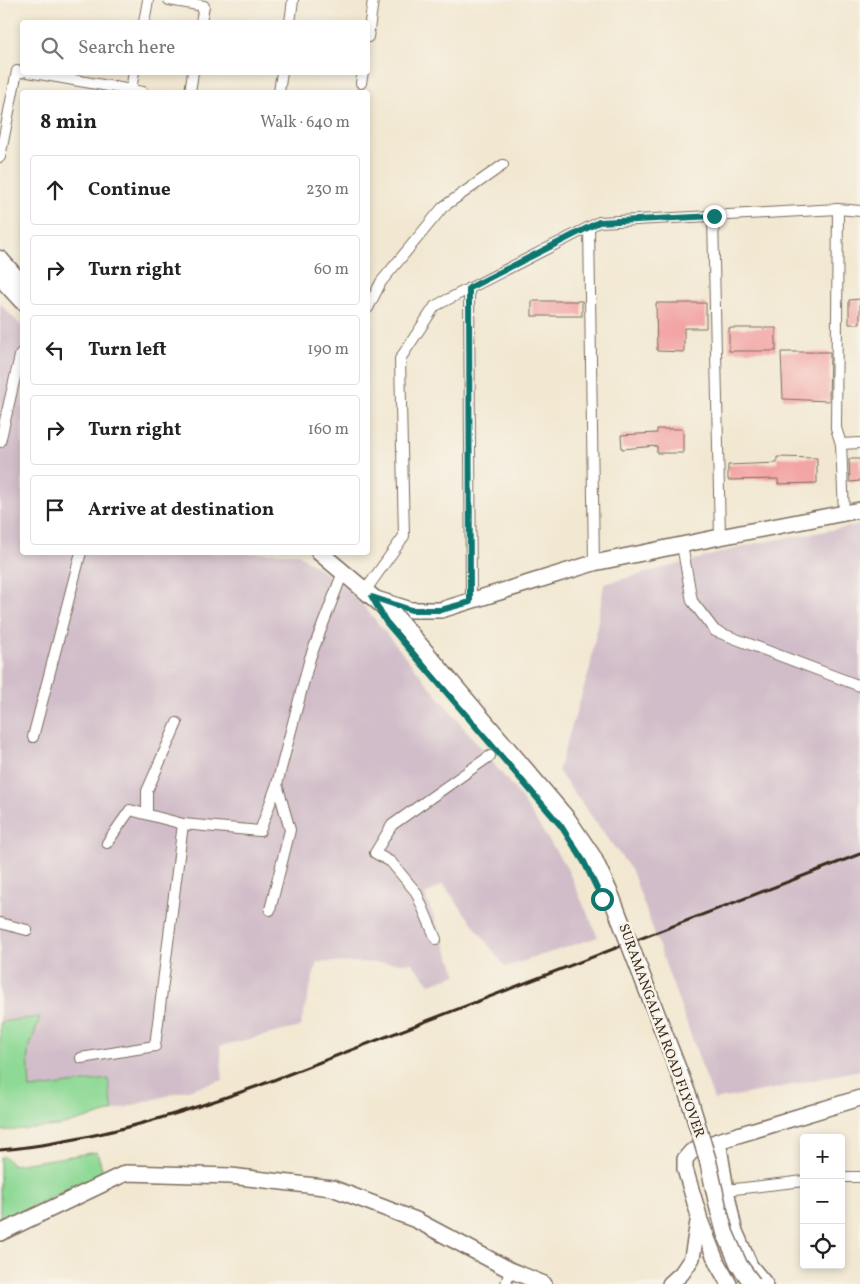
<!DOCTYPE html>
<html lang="en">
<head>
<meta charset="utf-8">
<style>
  :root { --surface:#fff; --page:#f2f2f2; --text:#222; --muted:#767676; --line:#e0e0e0 }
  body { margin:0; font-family:Vollkorn,serif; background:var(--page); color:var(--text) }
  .controls { position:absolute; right:15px; bottom:15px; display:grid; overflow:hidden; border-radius:5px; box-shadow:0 2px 8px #0003 }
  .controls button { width:45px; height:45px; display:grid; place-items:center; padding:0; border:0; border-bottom:1px solid var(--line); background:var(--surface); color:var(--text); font:25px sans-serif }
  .stop { position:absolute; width:15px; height:15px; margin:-11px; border:4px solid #0f766e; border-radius:50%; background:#fff }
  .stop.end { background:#0f766e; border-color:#fff; box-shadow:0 1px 5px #0008 }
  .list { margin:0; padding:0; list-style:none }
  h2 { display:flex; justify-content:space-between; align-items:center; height:65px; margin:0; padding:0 20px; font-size:21px }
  h2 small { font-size:16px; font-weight:400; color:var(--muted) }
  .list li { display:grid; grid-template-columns:32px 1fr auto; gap:15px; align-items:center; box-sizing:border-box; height:70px; margin:0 10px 10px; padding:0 10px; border:1px solid var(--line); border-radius:5px }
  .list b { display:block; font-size:19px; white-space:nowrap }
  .list em { font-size:16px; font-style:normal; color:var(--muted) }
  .icon { flex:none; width:28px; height:28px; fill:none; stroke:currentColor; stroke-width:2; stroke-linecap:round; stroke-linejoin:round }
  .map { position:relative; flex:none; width:860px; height:1284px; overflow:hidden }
  .search { position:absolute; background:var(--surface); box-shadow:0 2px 8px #0003; left:20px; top:20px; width:350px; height:55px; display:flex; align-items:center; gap:12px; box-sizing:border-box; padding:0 18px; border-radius:5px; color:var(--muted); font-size:19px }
  .panel { position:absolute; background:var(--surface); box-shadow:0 2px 8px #0003; left:20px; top:90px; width:350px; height:465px; border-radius:5px }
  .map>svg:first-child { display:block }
  .industrial { fill:#d1bdc9 }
  .green { fill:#8ed995; stroke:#64825a }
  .building { fill:#f3a5a4 }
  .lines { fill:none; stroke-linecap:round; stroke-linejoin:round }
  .street-casing { stroke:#7b6c5d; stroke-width:12 }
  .secondary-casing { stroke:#7b6c5d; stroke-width:18 }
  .primary-casing { stroke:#7b6c5d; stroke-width:19 }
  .street { stroke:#fff; stroke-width:10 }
  .secondary { stroke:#fff; stroke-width:15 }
  .primary { stroke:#fff; stroke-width:16 }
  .rail { stroke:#3b2a1e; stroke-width:3 }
  .primary-bridge-casing { stroke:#7b6c5d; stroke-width:19; stroke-linecap:butt }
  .primary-bridge { stroke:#fff; stroke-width:16 }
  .route { stroke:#0f766e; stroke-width:6 }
  .labels { text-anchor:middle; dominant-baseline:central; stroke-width:5; stroke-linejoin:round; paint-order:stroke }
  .street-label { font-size:14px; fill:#3b2a1e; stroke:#f7f3e8 }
</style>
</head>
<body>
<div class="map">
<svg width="860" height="1284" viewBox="0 0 860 1284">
  <rect width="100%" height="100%" fill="#f7f3e8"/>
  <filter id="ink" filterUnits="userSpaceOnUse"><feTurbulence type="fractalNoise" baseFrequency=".02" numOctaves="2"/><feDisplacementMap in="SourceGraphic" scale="10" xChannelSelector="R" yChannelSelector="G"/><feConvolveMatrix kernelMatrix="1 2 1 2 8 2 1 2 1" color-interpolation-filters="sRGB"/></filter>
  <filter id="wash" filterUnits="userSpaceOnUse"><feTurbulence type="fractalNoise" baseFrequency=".0096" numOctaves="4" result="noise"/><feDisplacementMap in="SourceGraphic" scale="20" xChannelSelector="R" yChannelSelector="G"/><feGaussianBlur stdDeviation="1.12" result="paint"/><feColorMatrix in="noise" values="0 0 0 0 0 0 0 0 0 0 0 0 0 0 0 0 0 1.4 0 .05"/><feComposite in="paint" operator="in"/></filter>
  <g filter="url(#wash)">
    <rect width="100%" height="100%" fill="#f2e8d2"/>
    <!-- industrial -->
    <g class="industrial">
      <polygon points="0,303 22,327 22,552 297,553 352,592 517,792 567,868 598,937 505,967 443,884 425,895 457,975 430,984 412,963 317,962 300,1027 220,1046 223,1080 113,1111 107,1079 29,1089 28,1052 40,1017 0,1022"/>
      <polygon points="860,525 860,1070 768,1090 714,1100 632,871 558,771 590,668 604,584 753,544"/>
    </g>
    <!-- green -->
    <g class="green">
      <polygon points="40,1017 28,1052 30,1089 108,1079 113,1111 60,1126 0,1131 0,1022"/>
      <polygon points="97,1152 104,1175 0,1220 0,1157 5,1157 13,1165"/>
    </g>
    <g id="blocks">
      <!-- building -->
      <g class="building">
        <polygon points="860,299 860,324 849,324 849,300"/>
        <rect x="532" y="301" width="50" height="15"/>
        <polygon points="656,303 706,303 706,328 684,328 684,352 657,351"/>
        <rect x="729" y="328" width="47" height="23"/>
        <polygon points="781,352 830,352 829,401 783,399"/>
        <polygon points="657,429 683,429 683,453 657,453 657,446 622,449 621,435 657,433"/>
        <polygon points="777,457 817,458 817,483 778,484 778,479 728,480 728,465 777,463"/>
        <polygon points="849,459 860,459 860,481 850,482"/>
      </g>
    </g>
  </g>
  <g filter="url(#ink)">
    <use href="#blocks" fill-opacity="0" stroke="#7b6c5d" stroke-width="1"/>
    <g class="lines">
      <!-- street casing -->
      <g class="street-casing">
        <g id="street">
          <polyline points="169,0 204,6 201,22"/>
          <polyline points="144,22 148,0"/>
          <polyline points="290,22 293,0"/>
          <polyline points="368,37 373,0"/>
          <polyline points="28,72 143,92"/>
          <polyline points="361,83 363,72"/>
          <polyline points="131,90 134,72"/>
          <polyline points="190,92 193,72"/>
          <polyline points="279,92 282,72"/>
          <polyline points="0,157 17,71 22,72"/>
          <polyline points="838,209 836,428 841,444"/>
          <polyline points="713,216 720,537"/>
          <polyline points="589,227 594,563"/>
          <polyline points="469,288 471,602"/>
          <polyline points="368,308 381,282 443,207 503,165"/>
          <polyline points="0,442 20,356 22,352"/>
          <polyline points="844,513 841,444 860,443"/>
          <polyline points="682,545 692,601 715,631 860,686"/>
          <polyline points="365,591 404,536 400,359 435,306 599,222 838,209 860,211"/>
          <polyline points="33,737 81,552"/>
          <polyline points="147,814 147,791 177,723"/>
          <polyline points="107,843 130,810 183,824"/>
          <polyline points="270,910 290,830 277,784"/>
          <polyline points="0,923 27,930"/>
          <polyline points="436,939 416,892 391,862 375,853 392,825 490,756"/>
          <polyline points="81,1058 155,1046 183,824 260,831 277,784 310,658 343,572"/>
          <polyline points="841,1177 860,1177"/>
          <polyline points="726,1190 804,1181"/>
          <polyline points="506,1284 510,1270"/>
        </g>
      </g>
      <!-- secondary casing -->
      <g class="secondary-casing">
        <g id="secondary">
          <polyline points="376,599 411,610 441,610 594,563 720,537 860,510"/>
          <polyline points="718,1141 726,1190 734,1229 750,1266 765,1284"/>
          <polyline points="699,1218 717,1263 729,1284"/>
          <polyline points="0,1233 126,1173 231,1176 332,1188 416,1220 510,1270 544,1284"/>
          <polyline points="670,1284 682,1273 692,1258 699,1216 685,1169 685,1159 691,1152 718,1141 860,1098"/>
        </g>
      </g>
      <!-- primary casing -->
      <g class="primary-casing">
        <g id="primary">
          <polyline points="0,259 22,284"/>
          <polyline points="0,277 22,301"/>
          <polyline points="319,552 395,616"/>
        </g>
      </g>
      <!-- street -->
      <use href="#street" class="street"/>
      <!-- secondary -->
      <use href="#secondary" class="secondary"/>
      <!-- primary -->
      <use href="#primary" class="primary"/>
      <!-- rail -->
      <path class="rail" d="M0 1150C89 1142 174 1116 258 1086L860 854"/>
      <!-- primary-bridge casing -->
      <g class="primary-bridge-casing">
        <polyline id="primary-bridge" points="395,616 568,820 593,857 611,896 689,1098 708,1161 718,1207 725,1233 739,1265 753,1284"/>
      </g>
      <!-- primary-bridge -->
      <use href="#primary-bridge" class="primary-bridge"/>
    </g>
  </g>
  <g class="lines" filter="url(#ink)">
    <!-- route -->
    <polyline class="route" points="602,899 584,862 561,826 386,622 372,597 411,610 441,610 470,602 469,288 599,222 714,216"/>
  </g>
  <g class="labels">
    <!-- street labels -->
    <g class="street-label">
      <text transform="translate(661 1031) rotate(70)">SURAMANGALAM ROAD FLYOVER</text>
    </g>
  </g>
</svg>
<div class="controls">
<button>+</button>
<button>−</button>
<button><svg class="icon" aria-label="locate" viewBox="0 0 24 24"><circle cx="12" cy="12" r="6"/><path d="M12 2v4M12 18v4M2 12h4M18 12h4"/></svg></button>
</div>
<div class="stop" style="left:602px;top:899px"></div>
<div class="stop end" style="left:714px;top:216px"></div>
<div class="search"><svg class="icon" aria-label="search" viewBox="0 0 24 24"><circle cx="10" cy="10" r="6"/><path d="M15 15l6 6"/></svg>Search here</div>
<section class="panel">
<h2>8 min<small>Walk · 640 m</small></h2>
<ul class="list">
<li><svg class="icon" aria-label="ahead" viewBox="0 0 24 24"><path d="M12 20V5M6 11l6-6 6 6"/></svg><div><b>Continue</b></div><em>230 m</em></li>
<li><svg class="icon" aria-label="right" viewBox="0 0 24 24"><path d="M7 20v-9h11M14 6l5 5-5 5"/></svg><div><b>Turn right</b></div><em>60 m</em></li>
<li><svg class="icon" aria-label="left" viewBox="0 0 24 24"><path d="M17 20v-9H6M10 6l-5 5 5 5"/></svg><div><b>Turn left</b></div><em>190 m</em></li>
<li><svg class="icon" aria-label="right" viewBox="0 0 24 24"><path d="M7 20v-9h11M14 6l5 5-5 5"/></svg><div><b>Turn right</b></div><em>160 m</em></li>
<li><svg class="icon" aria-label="arrive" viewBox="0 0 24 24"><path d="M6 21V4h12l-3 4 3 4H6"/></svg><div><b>Arrive at destination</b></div></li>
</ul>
</section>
</div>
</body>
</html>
